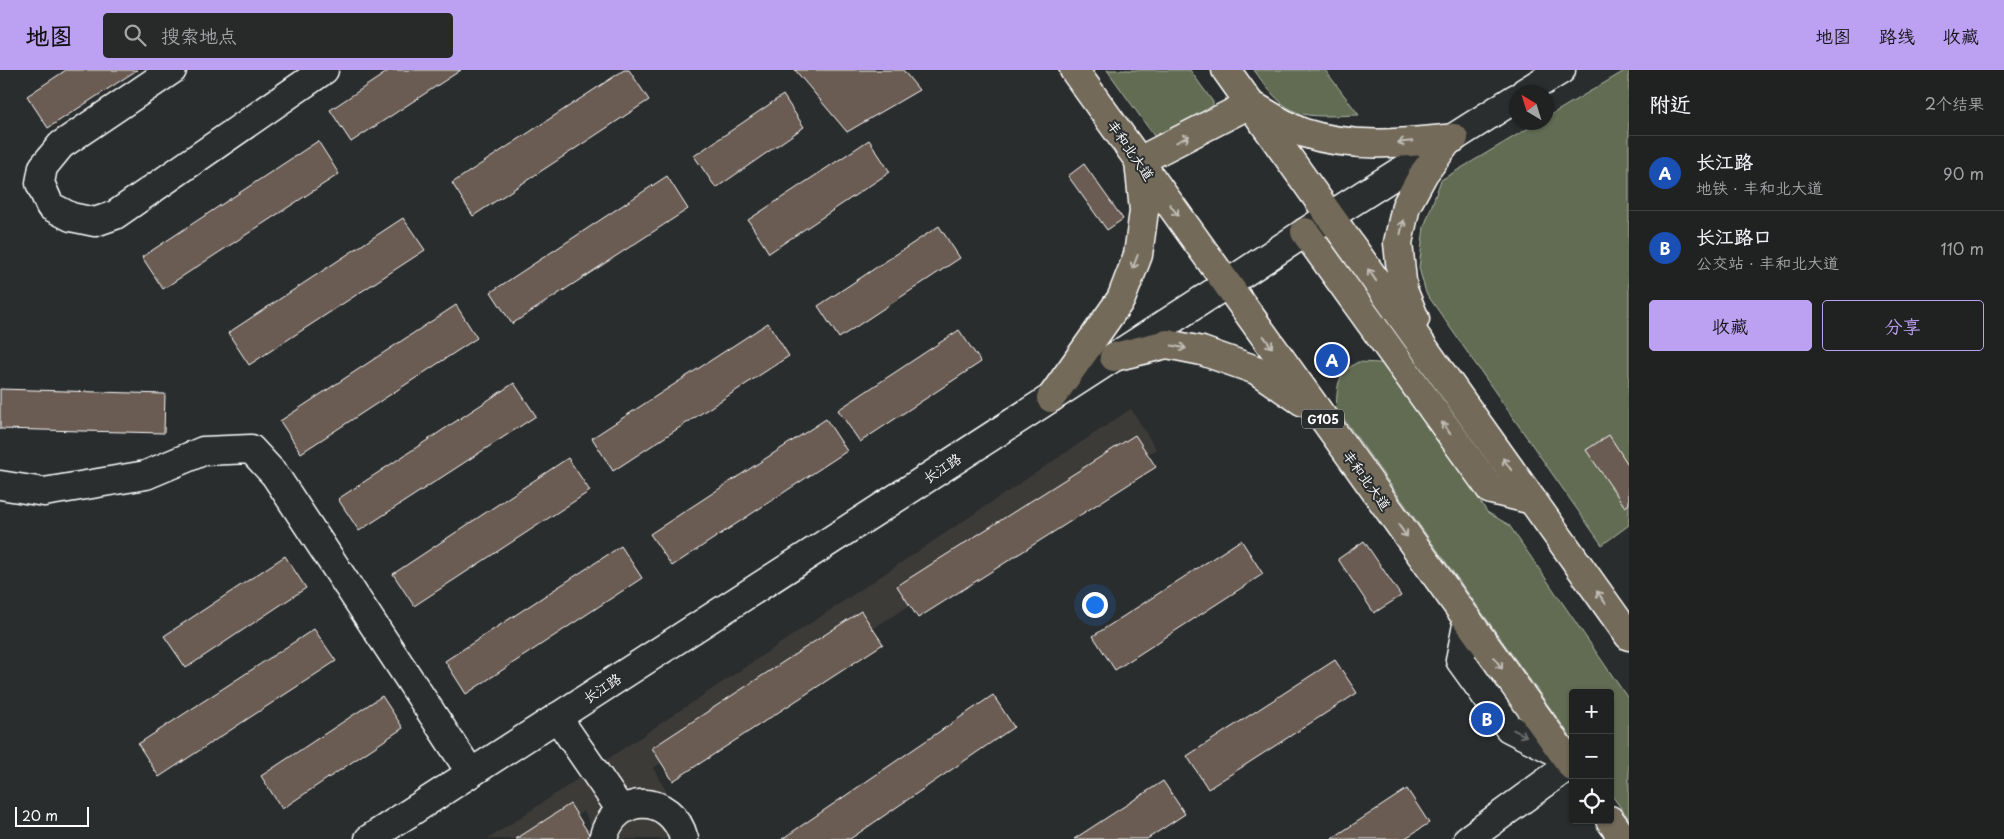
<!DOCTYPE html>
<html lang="zh">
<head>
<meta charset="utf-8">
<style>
  :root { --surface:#202222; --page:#282a2a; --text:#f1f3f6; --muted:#a2a4a5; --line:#3d3f40; --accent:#bca0f2 }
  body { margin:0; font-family:"Playpen Sans","LXGW WenKai TC",sans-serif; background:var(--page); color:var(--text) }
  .controls { position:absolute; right:15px; bottom:15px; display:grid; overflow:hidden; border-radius:5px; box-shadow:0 1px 4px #0004 }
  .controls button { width:45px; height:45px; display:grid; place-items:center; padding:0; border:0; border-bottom:1px solid var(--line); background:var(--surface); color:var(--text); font:25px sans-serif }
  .compass { position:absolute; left:1509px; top:15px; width:45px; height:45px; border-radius:50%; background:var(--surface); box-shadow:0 1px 4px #0004; rotate:322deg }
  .scale { position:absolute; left:15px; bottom:12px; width:74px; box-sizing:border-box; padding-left:5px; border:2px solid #fff; border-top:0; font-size:14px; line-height:18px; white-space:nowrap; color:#fff; -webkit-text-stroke:4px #2a2d2e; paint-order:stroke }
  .you { position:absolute; left:1094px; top:534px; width:18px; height:18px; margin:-12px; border:4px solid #fff; border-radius:50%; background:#1a73e8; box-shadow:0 0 0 8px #1a73e833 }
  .badge { display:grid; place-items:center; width:32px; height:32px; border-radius:50%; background:var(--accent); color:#fff; font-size:16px; font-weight:700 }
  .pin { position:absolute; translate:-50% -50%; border:2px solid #fff; box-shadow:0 1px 5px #0006 }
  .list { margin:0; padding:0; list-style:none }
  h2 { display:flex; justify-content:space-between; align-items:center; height:65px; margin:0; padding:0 20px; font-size:21px }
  h2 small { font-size:16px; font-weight:400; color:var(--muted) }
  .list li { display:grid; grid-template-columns:32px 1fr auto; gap:15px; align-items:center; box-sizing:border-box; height:75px; padding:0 20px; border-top:1px solid var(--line) }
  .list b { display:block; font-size:19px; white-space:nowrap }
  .list p { margin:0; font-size:16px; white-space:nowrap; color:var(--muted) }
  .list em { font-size:16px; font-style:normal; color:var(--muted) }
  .actions { display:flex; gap:10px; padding:15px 20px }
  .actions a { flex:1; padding:11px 0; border:1px solid var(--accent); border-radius:5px; text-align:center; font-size:18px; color:var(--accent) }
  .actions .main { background:var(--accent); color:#111 }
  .icon { flex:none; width:28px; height:28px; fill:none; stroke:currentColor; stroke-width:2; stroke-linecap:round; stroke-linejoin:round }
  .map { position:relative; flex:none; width:1629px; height:769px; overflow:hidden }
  header { display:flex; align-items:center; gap:30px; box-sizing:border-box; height:70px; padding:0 25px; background:var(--accent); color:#111 }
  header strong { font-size:24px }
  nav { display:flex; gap:28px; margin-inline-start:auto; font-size:18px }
  .search { width:350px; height:45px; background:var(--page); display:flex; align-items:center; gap:12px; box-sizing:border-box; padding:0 18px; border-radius:5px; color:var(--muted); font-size:19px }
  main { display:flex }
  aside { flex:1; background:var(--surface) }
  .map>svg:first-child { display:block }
  .built { fill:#3e3b39 }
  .green { fill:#626c52; stroke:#b0b6a8 }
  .building { fill:#6b5c52; stroke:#fff }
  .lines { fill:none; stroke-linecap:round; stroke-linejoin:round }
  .minor-casing { stroke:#fff; stroke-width:31 }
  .highway-casing { stroke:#fff; stroke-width:31 }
  .minor { stroke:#2a2d2e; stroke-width:28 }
  .highway { stroke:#736b5a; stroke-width:28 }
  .oneway { stroke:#c0bcb5 }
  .oneway2 { stroke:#6a6c6d }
  .labels { text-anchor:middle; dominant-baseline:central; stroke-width:4; stroke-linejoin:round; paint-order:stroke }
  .shield { fill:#2a2d2e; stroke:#bfc0c0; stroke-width:1 }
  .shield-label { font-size:12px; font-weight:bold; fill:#fff }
  .street-label { font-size:14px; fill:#fff; stroke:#2a2d2e }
</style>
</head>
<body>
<header>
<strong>地图</strong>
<div class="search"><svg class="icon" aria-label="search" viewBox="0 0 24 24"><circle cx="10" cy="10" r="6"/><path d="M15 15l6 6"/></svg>搜索地点</div>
<nav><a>地图</a><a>路线</a><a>收藏</a></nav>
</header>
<main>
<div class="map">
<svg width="1629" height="769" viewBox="0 0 1629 769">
  <rect width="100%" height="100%" fill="#2a2d2e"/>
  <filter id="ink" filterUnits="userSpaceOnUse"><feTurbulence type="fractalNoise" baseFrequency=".02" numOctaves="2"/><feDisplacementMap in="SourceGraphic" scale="10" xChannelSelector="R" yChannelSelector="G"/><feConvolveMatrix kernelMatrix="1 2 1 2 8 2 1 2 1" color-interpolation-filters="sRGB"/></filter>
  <g filter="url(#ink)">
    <!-- built -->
    <polygon class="built" points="1131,339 1156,379 653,698 693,769 597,769 584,741 542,769 488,769"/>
    <!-- green -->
    <g class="green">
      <polygon points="1107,0 1190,0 1213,32 1212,46 1162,77"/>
      <path d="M1254 0H1325L1359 45C1343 45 1308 49 1294 41 1276 32 1265 15 1254 0Z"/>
      <polygon points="1626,0 1629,0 1629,455 1602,475 1426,223 1419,198 1424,157 1441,110 1537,53 1546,52 1547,47"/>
      <path d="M1358 292 1380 293 1399 302 1487 442 1509 455 1629 630V749L1610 723V623H1573V670L1336 338C1338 314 1336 304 1358 292Z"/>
    </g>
    <!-- building -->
    <g class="building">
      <polygon points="66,0 137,0 48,58 27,26"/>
      <polygon points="390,0 461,0 351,72 330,40"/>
      <polygon points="624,0 629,0 649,30 473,146 452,113"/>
      <polygon points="795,0 903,0 919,20 847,62"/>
      <polygon points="783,25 804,57 716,118 694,86"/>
      <polygon points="869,70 890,102 769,183 748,150"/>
      <polygon points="318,71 339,104 163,219 142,187"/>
      <polygon points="1084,94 1123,149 1107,160 1068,106"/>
      <polygon points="667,106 688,139 512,254 491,222"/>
      <polygon points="403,148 425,180 249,295 228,263"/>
      <polygon points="939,156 960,188 839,268 818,236"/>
      <polygon points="456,235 477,268 301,383 280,351"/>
      <polygon points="768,253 789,286 613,401 592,368"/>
      <polygon points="959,260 981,292 860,372 838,340"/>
      <polygon points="514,313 536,346 359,461 338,429"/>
      <polygon points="0,319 165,324 164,363 0,359"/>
      <polygon points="826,349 847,381 672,496 650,464"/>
      <polygon points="1135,365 1156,397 918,548 897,516"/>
      <polygon points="1609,365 1629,396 1629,434 1625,437 1586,380"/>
      <polygon points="568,388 590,421 414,536 393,504"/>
      <polygon points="1241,470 1263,504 1115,600 1093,566"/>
      <polygon points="1364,471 1401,526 1374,543 1338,489"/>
      <polygon points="621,476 642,508 466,624 445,591"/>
      <polygon points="285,486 306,518 186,598 164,566"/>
      <polygon points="861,541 883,574 673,711 652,678"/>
      <polygon points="314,559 336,591 159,707 138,674"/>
      <polygon points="1335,590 1357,623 1208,719 1187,686"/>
      <polygon points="993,625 1014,657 850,769 782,769"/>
      <polygon points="382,626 403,658 282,739 261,706"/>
      <polygon points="1163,711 1185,744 1147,769 1074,769"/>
      <polygon points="1407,719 1429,753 1404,769 1331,769"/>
      <polygon points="570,734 591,767 587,769 516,769"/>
    </g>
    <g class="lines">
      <!-- minor casing -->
      <g class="minor-casing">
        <g id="minor">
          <polyline points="172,0 61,75 43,97 40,113 50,136 71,147 95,152 115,145 324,0"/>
          <polyline points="1525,22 1561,0"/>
          <polyline points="0,415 44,422 146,405 203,381 251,379 275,405 471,703"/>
          <polyline points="1468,550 1460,590 1509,658 1565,686"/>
          <polyline points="557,647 621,740"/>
          <polyline points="369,769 1227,214 1330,146 1516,28"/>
          <path d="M603 769C614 722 672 722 684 769"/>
          <polyline points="1468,769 1571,694"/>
        </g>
      </g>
      <!-- highway casing -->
      <g class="highway-casing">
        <g id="highway">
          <polyline points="1074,0 1573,697"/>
          <polyline points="1226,0 1629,566"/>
          <polyline points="1305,162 1491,420 1532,430"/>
          <polyline points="1415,249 1403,220 1398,173 1406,136 1424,103 1448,71"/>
          <polyline points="1114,287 1167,274 1202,281 1256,300 1303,332"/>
          <path d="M1051 328 1121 229 1138 185 1144 141 1139 91 1250 34C1267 43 1286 57 1304 63 1353 79 1404 73 1454 68"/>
          <polyline points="1610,750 1624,769"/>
        </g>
      </g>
      <!-- minor -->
      <use href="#minor" class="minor"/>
      <!-- highway -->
      <use href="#highway" class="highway"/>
    </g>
    <!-- one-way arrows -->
    <defs><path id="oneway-shaft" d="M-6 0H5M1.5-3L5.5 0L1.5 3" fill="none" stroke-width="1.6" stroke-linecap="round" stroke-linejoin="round" transform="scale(1.25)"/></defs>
    <g class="oneway">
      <use href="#oneway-shaft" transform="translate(1183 69) rotate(-27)"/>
      <use href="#oneway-shaft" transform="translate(1405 72) rotate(175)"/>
      <use href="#oneway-shaft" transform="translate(1174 140) rotate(54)"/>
      <use href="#oneway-shaft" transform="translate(1402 157) rotate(-78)"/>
      <use href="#oneway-shaft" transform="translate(1135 192) rotate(111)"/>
      <use href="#oneway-shaft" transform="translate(1372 205) rotate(-125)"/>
      <use href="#oneway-shaft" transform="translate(1268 272) rotate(54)"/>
      <use href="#oneway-shaft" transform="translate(1179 277) rotate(11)"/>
      <use href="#oneway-shaft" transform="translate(1446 358) rotate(-126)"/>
      <use href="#oneway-shaft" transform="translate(1507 394) rotate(-125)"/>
      <use href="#oneway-shaft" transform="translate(1403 461) rotate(54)"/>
      <use href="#oneway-shaft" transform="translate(1601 527) rotate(-125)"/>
      <use href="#oneway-shaft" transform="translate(1498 593) rotate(54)"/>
    </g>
    <use class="oneway2" href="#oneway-shaft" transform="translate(1520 663) rotate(27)"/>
  </g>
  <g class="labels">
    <!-- shield labels -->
    <rect class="shield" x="1302" y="339.5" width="42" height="19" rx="4"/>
    <g class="shield-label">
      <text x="1323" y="349">G105</text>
    </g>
    <!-- street labels -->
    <g class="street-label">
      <text transform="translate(1131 80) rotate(55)">丰和北大道</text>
      <text transform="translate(942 398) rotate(-33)">长江路</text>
      <text transform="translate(1367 410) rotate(54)">丰和北大道</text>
      <text transform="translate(602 618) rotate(-33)">长江路</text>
    </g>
  </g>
</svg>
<div class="controls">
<button>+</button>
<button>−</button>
<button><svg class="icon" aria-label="locate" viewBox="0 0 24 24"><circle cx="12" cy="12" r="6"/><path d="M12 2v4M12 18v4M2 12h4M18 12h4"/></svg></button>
</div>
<svg class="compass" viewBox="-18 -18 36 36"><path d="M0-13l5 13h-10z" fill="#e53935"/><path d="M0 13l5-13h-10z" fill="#a2a4a5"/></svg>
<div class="scale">20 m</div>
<div class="you"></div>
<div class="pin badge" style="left:1332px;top:290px;background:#1a4fb4">A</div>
<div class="pin badge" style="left:1487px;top:649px;background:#1a4fb4">B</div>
</div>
<aside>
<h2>附近<small>2个结果</small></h2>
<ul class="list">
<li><span class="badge" style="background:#1a4fb4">A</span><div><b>长江路</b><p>地铁 · 丰和北大道</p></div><em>90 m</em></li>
<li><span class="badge" style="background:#1a4fb4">B</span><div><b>长江路口</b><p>公交站 · 丰和北大道</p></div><em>110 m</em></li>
</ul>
<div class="actions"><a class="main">收藏</a><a>分享</a></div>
</aside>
</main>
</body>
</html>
